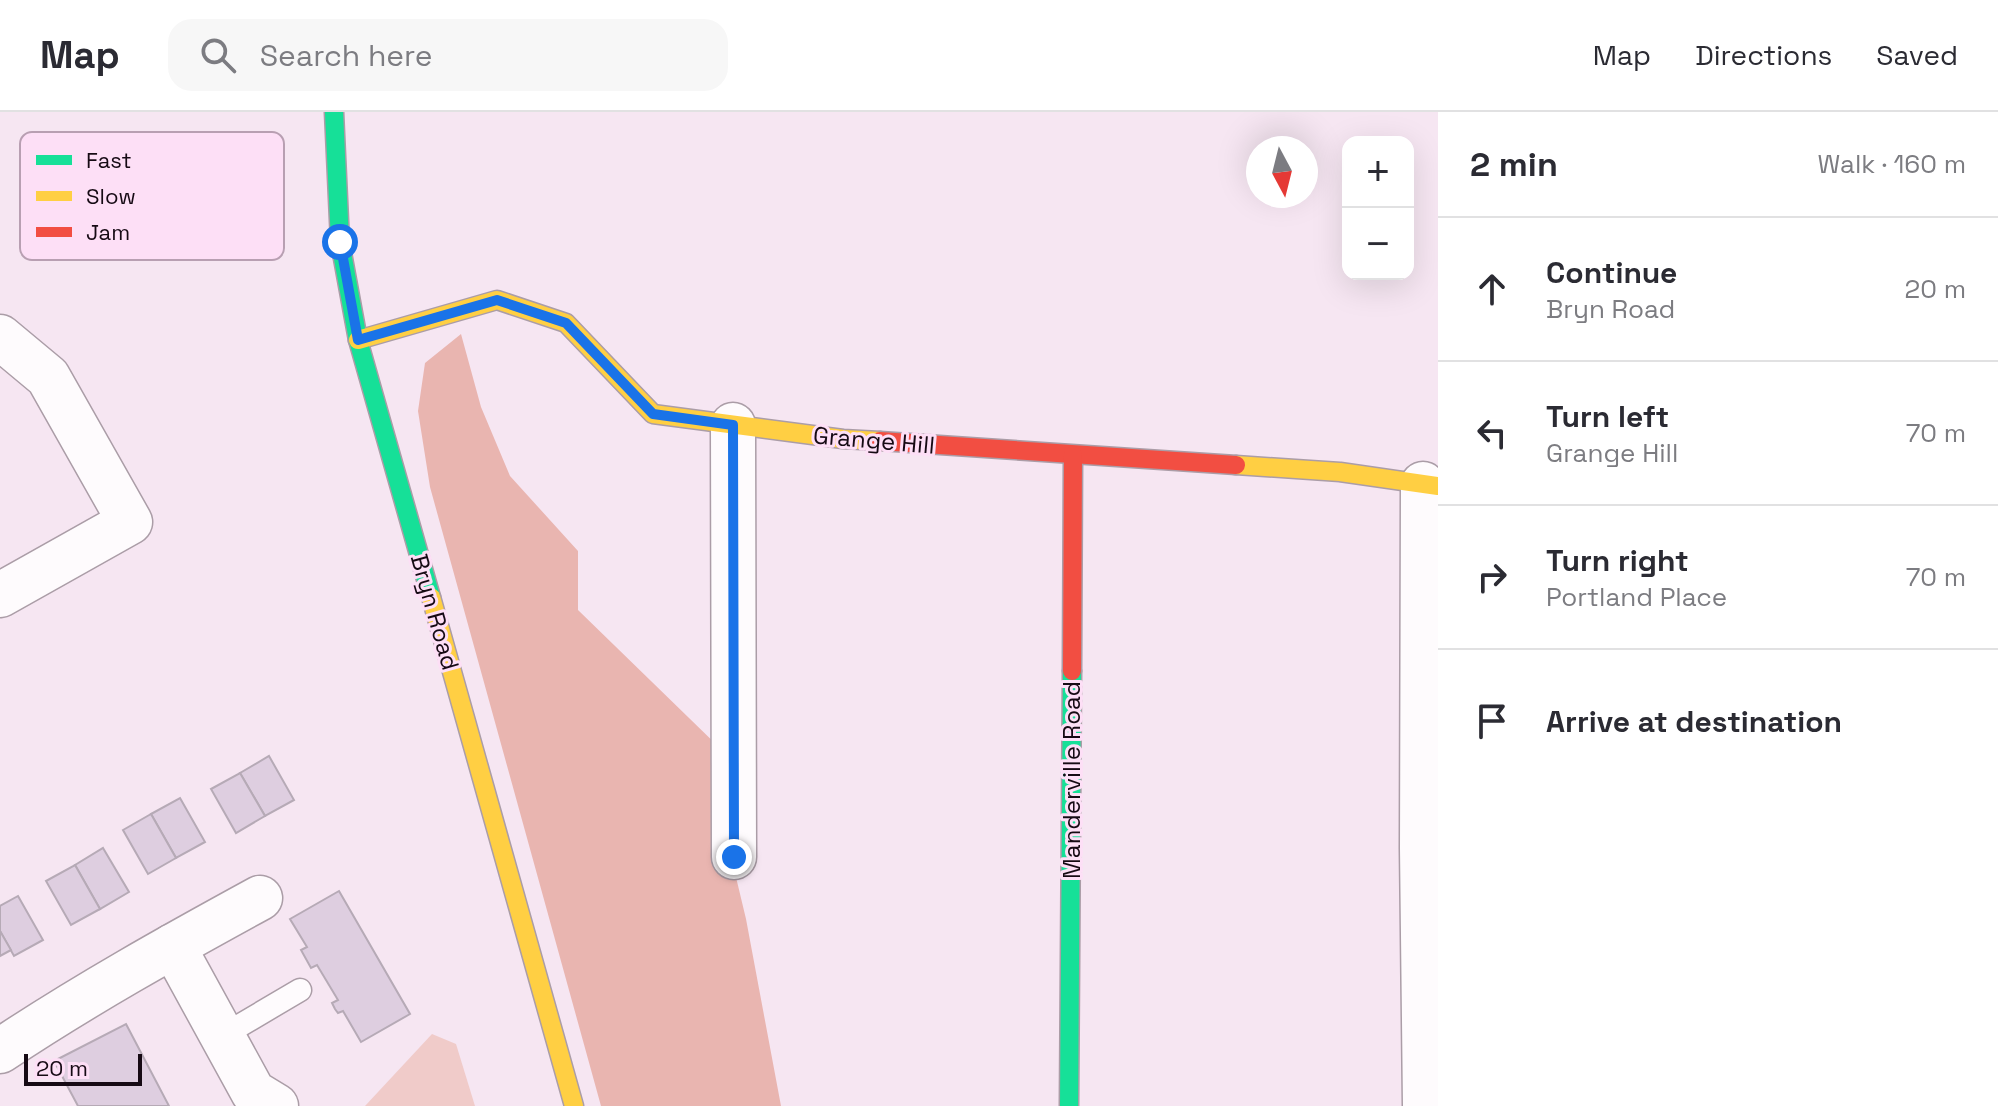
<!DOCTYPE html>
<html lang="en">
<head>
<meta charset="utf-8">
<style>
  :root { --surface:#fff; --page:#f7f7f7; --text:#2b2b33; --muted:#7c7c81; --line:#e1e1e2 }
  body { margin:0; font-family:"Space Grotesk",sans-serif; background:var(--page); color:var(--text) }
  .controls { position:absolute; right:24px; top:24px; display:grid; overflow:hidden; border-radius:16px; box-shadow:0 8px 32px #0002 }
  .controls button { width:72px; height:72px; display:grid; place-items:center; padding:0; border:0; border-bottom:2px solid var(--line); background:var(--surface); color:var(--text); font:40px sans-serif }
  .compass { position:absolute; left:1246px; top:24px; width:72px; height:72px; border-radius:50%; background:var(--surface); box-shadow:0 8px 32px #0002; rotate:173deg }
  .scale { position:absolute; left:24px; bottom:20px; width:118px; box-sizing:border-box; padding-left:8px; border:4px solid #160a14; border-top:0; font-size:22px; line-height:28px; white-space:nowrap; color:#160a14; -webkit-text-stroke:6px #fddff6; paint-order:stroke }
  .stop { position:absolute; width:24px; height:24px; margin:-18px; border:6px solid #1a73e8; border-radius:50%; background:#fff }
  .stop.end { background:#1a73e8; border-color:#fff; box-shadow:0 2px 8px #0008 }
  .list { margin:0; padding:0; list-style:none }
  h2 { display:flex; justify-content:space-between; align-items:center; height:104px; margin:0; padding:0 32px; font-size:34px }
  h2 small { font-size:26px; font-weight:400; color:var(--muted) }
  .list li { display:grid; grid-template-columns:52px 1fr auto; gap:24px; align-items:center; box-sizing:border-box; height:144px; padding:0 32px; border-top:2px solid var(--line) }
  .list b { display:block; font-size:30px; white-space:nowrap }
  .list p { margin:0; font-size:26px; white-space:nowrap; color:var(--muted) }
  .list em { font-size:26px; font-style:normal; color:var(--muted) }
  .icon { flex:none; width:44px; height:44px; fill:none; stroke:currentColor; stroke-width:2; stroke-linecap:round; stroke-linejoin:round }
  .map { position:relative; flex:none; width:1438px; height:994px; overflow:hidden }
  header { display:flex; align-items:center; gap:48px; box-sizing:border-box; height:112px; padding:0 40px; background:var(--surface); border-bottom:2px solid var(--line) }
  header strong { font-size:38px }
  nav { display:flex; gap:44px; margin-inline-start:auto; font-size:28px }
  .search { width:560px; height:72px; background:var(--page); display:flex; align-items:center; gap:20px; box-sizing:border-box; padding:0 28px; border-radius:24px; color:var(--muted); font-size:30px }
  main { display:flex }
  aside { flex:1; background:var(--surface) }
  .map>svg:first-child { display:block }
  .green { fill:#f0cbc9 }
  .forest { fill:#e9b5b0 }
  .building { fill:#decee0; stroke:#b6aab6; stroke-width:2 }
  .lines { fill:none; stroke-linecap:round; stroke-linejoin:round }
  .lane-casing { stroke:#ab9da7; stroke-width:25 }
  .street-casing { stroke:#ab9da7; stroke-width:47 }
  .fast-casing { stroke:#ab9da7; stroke-width:21 }
  .slow-casing { stroke:#ab9da7; stroke-width:21 }
  .jam-casing { stroke:#ab9da7; stroke-width:21 }
  .lane { stroke:#fefbfd; stroke-width:22 }
  .street { stroke:#fefbfd; stroke-width:44 }
  .fast { stroke:#16e098; stroke-width:18 }
  .slow { stroke:#ffcf43; stroke-width:18 }
  .jam { stroke:#f24e42; stroke-width:18 }
  .route { stroke:#1a73e8; stroke-width:10 }
  .labels { text-anchor:middle; dominant-baseline:central; stroke-width:6; stroke-linejoin:round; paint-order:stroke }
  .street-label { font-size:24px; fill:#160a14; stroke:#fddff6 }
  .key { fill:#fddff6; stroke:#b89fb2; stroke-width:2 }
  .key-label { font-size:22px; fill:#160a14 }
</style>
</head>
<body>
<header>
<strong>Map</strong>
<div class="search"><svg class="icon" aria-label="search" viewBox="0 0 24 24"><circle cx="10" cy="10" r="6"/><path d="M15 15l6 6"/></svg>Search here</div>
<nav><a>Map</a><a>Directions</a><a>Saved</a></nav>
</header>
<main>
<div class="map">
<svg width="1438" height="994" viewBox="0 0 1438 994">
  <rect width="100%" height="100%" fill="#f6e6f2"/>
  <!-- green -->
  <polygon class="green" points="432,922 456,932 475,994 365,994"/>
  <!-- forest -->
  <polygon class="forest" points="461,222 481,295 510,364 578,439 578,498 725,641 724,715 746,807 781,994 601,994 430,375 418,299 425,251"/>
  <!-- building -->
  <g class="building">
    <polygon points="269,644 294,688 265,704 240,661"/>
    <polygon points="240,661 265,704 236,721 211,677"/>
    <polygon points="180,686 205,730 176,746 151,702"/>
    <polygon points="151,702 176,746 148,762 123,718"/>
    <polygon points="103,736 129,780 100,797 75,753"/>
    <polygon points="75,753 100,797 71,813 46,769"/>
    <polygon points="339,779 410,902 361,930 343,899 338,901 335,897 332,891 338,888 317,853 311,856 301,838 307,835 290,807"/>
    <polygon points="18,784 43,828 14,844 0,819 0,794"/>
    <polygon points="0,819 11,838 0,844"/>
    <polygon points="126,912 169,994 78,994 54,949"/>
  </g>
  <g class="lines">
    <!-- lane casing -->
    <g class="lane-casing">
      <polyline id="lane" points="222,924 300,878"/>
    </g>
    <!-- street casing -->
    <g class="street-casing">
      <g id="street">
        <polyline points="0,225 48,265 130,410 0,483"/>
        <polyline points="733,313 734,745"/>
        <polyline points="1423,372 1422,736 1425,994"/>
        <polyline points="173,834 253,980 276,994"/>
        <path d="M0 939C84 883 172 834 260 786"/>
      </g>
    </g>
    <!-- fast casing -->
    <g class="fast-casing">
      <g id="fast">
        <polyline points="334,0 340,130 358,228 431,485"/>
        <polyline points="1069,994 1072,559"/>
      </g>
    </g>
    <!-- slow casing -->
    <g class="slow-casing">
      <g id="slow">
        <polyline points="358,228 497,188 566,211 653,302 843,327 880,329"/>
        <polyline points="1236,353 1340,360 1438,374"/>
        <polyline points="431,485 574,994"/>
      </g>
    </g>
    <!-- jam casing -->
    <g class="jam-casing">
      <g id="jam">
        <polyline points="880,329 1236,353"/>
        <polyline points="1072,559 1073,343"/>
      </g>
    </g>
    <!-- lane -->
    <use href="#lane" class="lane"/>
    <!-- street -->
    <use href="#street" class="street"/>
    <!-- fast -->
    <use href="#fast" class="fast"/>
    <!-- slow -->
    <use href="#slow" class="slow"/>
    <!-- jam -->
    <use href="#jam" class="jam"/>
  </g>
  <g class="lines">
    <!-- route -->
    <polyline class="route" points="340,130 358,228 497,188 566,211 653,302 733,313 734,745"/>
  </g>
  <g class="labels">
    <!-- street labels -->
    <g class="street-label">
      <text transform="translate(874 328) rotate(5)">Grange Hill</text>
      <text transform="translate(435 500) rotate(74)">Bryn Road</text>
      <text transform="translate(1071 668) rotate(-90)">Manderville Road</text>
    </g>
  </g>
  <!-- legend -->
  <rect x="20" y="20" width="264" height="128" rx="12" class="key"/>
  <rect x="36" y="43" width="36" height="10" fill="#16e098"/>
  <rect x="36" y="79" width="36" height="10" fill="#ffcf43"/>
  <rect x="36" y="115" width="36" height="10" fill="#f24e42"/>
  <g class="key-label">
    <text x="86" y="56">Fast</text>
    <text x="86" y="92">Slow</text>
    <text x="86" y="128">Jam</text>
  </g>
</svg>
<div class="controls">
<button>+</button>
<button>−</button>
</div>
<svg class="compass" viewBox="-18 -18 36 36"><path d="M0-13l5 13h-10z" fill="#e53935"/><path d="M0 13l5-13h-10z" fill="#7c7c81"/></svg>
<div class="scale">20 m</div>
<div class="stop" style="left:340px;top:130px"></div>
<div class="stop end" style="left:734px;top:745px"></div>
</div>
<aside>
<h2>2 min<small>Walk · 160 m</small></h2>
<ul class="list">
<li><svg class="icon" aria-label="ahead" viewBox="0 0 24 24"><path d="M12 20V5M6 11l6-6 6 6"/></svg><div><b>Continue</b><p>Bryn Road</p></div><em>20 m</em></li>
<li><svg class="icon" aria-label="left" viewBox="0 0 24 24"><path d="M17 20v-9H6M10 6l-5 5 5 5"/></svg><div><b>Turn left</b><p>Grange Hill</p></div><em>70 m</em></li>
<li><svg class="icon" aria-label="right" viewBox="0 0 24 24"><path d="M7 20v-9h11M14 6l5 5-5 5"/></svg><div><b>Turn right</b><p>Portland Place</p></div><em>70 m</em></li>
<li><svg class="icon" aria-label="arrive" viewBox="0 0 24 24"><path d="M6 21V4h12l-3 4 3 4H6"/></svg><div><b>Arrive at destination</b></div></li>
</ul>
</aside>
</main>
</body>
</html>
